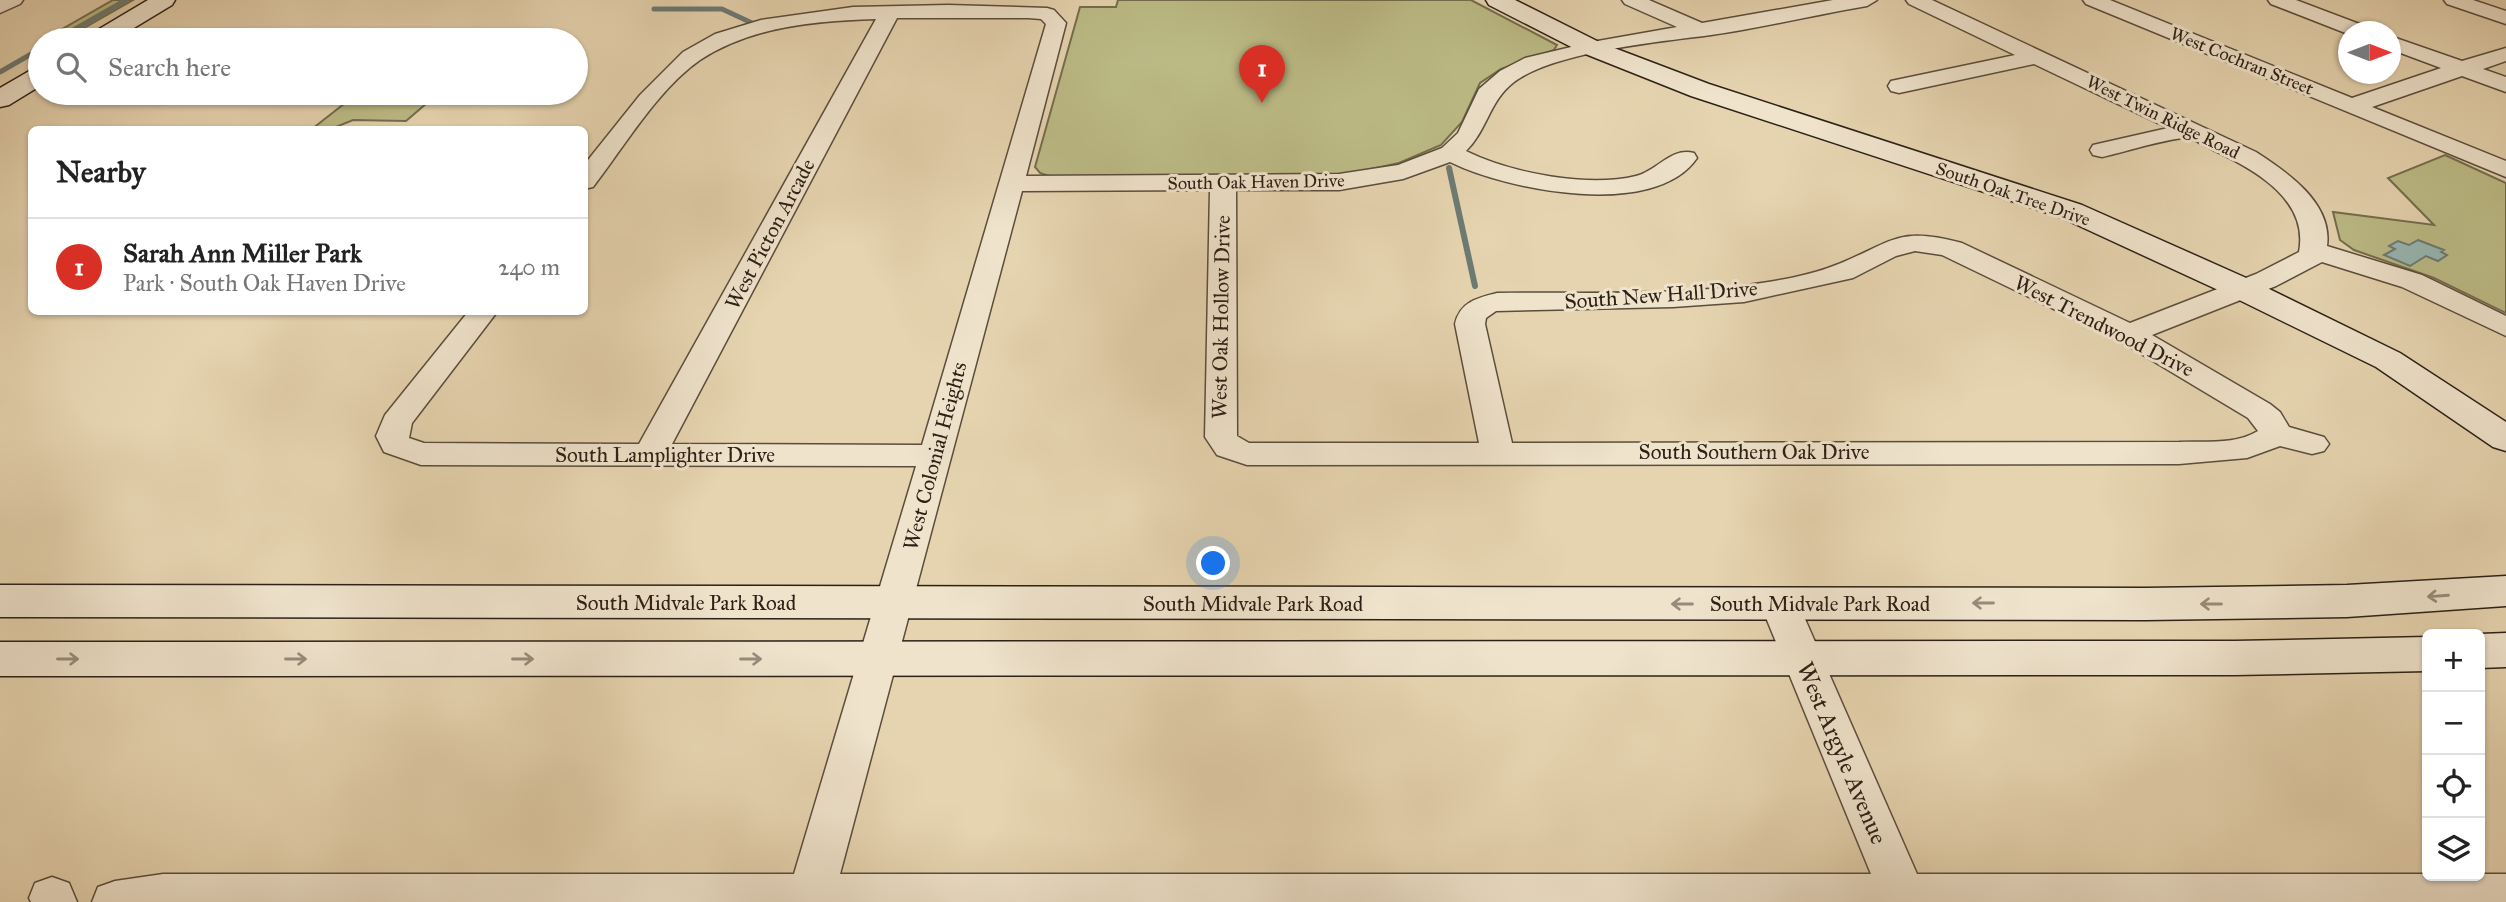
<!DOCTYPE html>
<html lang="en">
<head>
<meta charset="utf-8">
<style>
  :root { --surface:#fff; --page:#f2f2f2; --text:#222; --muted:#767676; --line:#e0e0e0; --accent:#d93025 }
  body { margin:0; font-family:"IM FELL Great Primer",serif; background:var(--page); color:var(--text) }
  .controls { position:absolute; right:21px; bottom:21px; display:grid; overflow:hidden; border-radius:10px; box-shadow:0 2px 5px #0004 }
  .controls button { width:63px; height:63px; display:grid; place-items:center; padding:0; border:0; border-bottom:2px solid var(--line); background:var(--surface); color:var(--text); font:35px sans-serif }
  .compass { position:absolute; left:2338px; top:21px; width:63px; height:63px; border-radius:50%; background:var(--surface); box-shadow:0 2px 5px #0004; rotate:90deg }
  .you { position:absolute; left:1214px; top:564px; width:24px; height:24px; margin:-18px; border:5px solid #fff; border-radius:50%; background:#1a73e8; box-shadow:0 0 0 10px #1a73e833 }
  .badge { display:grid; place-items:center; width:46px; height:46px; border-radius:50%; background:var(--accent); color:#fff; font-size:23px; font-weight:700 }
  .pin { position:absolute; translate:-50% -58px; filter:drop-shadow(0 2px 4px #0008) }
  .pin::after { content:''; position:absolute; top:37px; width:24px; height:21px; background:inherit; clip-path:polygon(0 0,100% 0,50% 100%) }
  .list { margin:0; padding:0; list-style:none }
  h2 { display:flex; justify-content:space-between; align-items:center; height:91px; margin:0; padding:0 28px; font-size:30px }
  h2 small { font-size:23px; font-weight:400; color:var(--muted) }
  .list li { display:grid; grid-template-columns:46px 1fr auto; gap:21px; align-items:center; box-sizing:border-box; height:98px; padding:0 28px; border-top:2px solid var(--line) }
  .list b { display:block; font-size:26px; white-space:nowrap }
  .list p { margin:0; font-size:23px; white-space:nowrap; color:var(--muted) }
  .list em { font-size:23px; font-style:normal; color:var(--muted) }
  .icon { flex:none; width:38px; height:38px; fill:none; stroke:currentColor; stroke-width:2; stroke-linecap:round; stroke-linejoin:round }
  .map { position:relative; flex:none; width:2506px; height:902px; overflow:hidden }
  .search { position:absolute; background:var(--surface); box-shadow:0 2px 5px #0004; left:28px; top:28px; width:560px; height:77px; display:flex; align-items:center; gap:18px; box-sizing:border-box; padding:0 24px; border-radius:38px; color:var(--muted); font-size:26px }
  .panel { position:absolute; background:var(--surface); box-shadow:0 2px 5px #0004; left:28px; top:126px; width:560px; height:189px; border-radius:10px }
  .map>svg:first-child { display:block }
  .green { fill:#bcbb86; stroke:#746e4e; stroke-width:2 }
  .water { fill:#98b7b3; stroke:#6d7b74; stroke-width:2 }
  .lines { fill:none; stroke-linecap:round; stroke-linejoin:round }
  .stream-far1 { stroke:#6d7b74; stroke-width:5 }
  .stream { stroke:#6d7b74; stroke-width:6 }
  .street-casing { stroke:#5b4d3c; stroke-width:3 }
  .secondary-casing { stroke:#2d2016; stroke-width:3 }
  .street { fill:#efe3cc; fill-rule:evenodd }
  .secondary { fill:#efe3cc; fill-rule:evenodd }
  .oneway { stroke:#988b7a }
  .labels { text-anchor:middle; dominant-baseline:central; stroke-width:6; stroke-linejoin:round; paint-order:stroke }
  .far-street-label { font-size:18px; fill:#2d2016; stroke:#efe3cc }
  .street-label { font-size:21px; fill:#2d2016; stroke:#efe3cc }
  .near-street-label { font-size:24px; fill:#2d2016; stroke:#efe3cc }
</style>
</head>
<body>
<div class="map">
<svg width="2506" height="902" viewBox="0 0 2506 902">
  <rect width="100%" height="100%" fill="#e6d4b0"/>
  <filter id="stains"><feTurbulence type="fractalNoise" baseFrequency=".00286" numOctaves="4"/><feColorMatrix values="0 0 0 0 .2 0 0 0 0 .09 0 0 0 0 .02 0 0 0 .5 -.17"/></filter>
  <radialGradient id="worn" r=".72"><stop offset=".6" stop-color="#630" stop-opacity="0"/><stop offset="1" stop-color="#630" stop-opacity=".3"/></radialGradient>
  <!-- green -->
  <g class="green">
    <polygon points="113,0 133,0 63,40 43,40"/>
    <polygon points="1118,0 1471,0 1557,45 1554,50 1501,69 1480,83 1462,122 1441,145 1399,163 1343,175 1049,176 1040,173 1035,167 1080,7 1116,7"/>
    <polygon points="354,96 434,97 406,121 353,120 331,129 312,129"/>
    <polygon points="2445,155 2506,183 2506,313 2434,278 2354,250 2340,240 2333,212 2434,225 2388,178"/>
  </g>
  <!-- water -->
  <polygon class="water" points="2418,240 2444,250 2441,252 2447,255 2438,261 2426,256 2410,266 2384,255 2395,249 2389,246 2398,241 2409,245"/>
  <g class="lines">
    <!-- stream-far1 -->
    <g class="stream-far1">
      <polyline points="654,9 722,9 752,23"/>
      <polyline points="56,40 126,0"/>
      <polyline points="0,72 40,49"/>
    </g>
    <!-- stream -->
    <polyline class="stream" points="1449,168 1475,286"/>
    <!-- street casing -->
    <g class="street-casing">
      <g id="street">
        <polygon points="0,0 23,0 20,4 0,13"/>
        <path d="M1622 0H1649L1702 23 1833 0H1877L1867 6C1813 15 1758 29 1704 36 1655 42 1552 53 1514 82 1489 101 1488 129 1466 151 1511 173 1587 188 1636 176 1657 171 1671 147 1694 153L1697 158C1655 220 1506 190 1450 162L1403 179 1339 190H1236L1237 436 1249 443H1479L1455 324C1460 302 1477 298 1497 293 1580 292 1665 296 1747 285 1776 281 1809 276 1836 265 1892 243 1896 225 1962 243L2130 323 2256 274 2299 252C2309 201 2257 171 2217 152 2208 148 2196 139 2187 138 2171 137 2121 153 2102 157L2093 155 2090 150 2093 145 2168 128 2034 64 1899 93 1891 91 1888 86 1891 81 2015 55 1909 4 1906 0H1932L2256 152C2287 172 2333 203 2327 246L2422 275 2506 316V336L2402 287 2322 262 2276 286 2152 335 2270 404 2280 412 2289 427 2324 437 2329 444 2324 451 2312 454 2280 446 2247 458 2179 464 1247 465 1217 455 1205 437 1210 190 1022 191 840 874H1871L1760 603 1766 593 1779 589 1792 593 1798 603 1917 874H2506V902H92L98 887 115 881 163 874H794L916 466 421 465 384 452 376 436 385 415 468 312H497L412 423 409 438 424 443 639 444 876 19C816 21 752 26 700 60 658 89 624 147 593 187L584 189V165L640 95 683 52 715 34 761 20 853 7 948 5 1047 8 1054 10 1066 23 1026 176 1339 174 1398 165 1442 148 1458 133 1479 89 1500 71 1525 58 1592 42 1677 27 1625 4ZM897 18H1028L1041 19 1046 24 922 445 672 444ZM1915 251 1942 255 2118 340 2248 418 2258 431C2235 445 2205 441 2179 442L1512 443 1485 324 1486 318 1496 311 1673 307 1744 302 1853 278 1896 256Z"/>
        <polygon points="2083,0 2110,0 2352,98 2441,68 2390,49 2390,36 2462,61 2506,48 2506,61 2483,69 2506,77 2506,92 2462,76 2372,107 2506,161 2506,177 2086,4"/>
        <polygon points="2268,0 2296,0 2370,28 2373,32 2348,32 2348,34 2271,4"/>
        <polygon points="2444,0 2473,0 2506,11 2506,24 2447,4"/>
        <polygon points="52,877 69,883 77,902 31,902 29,898 35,883"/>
      </g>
    </g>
    <!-- secondary casing -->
    <g class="secondary-casing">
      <g id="secondary">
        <polygon points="148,0 175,0 172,5 114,40 86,40 89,35"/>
        <polygon points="1486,0 1515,0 1601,43 1709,84 2082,205 2253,281 2400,353 2506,422 2506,451 2493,447 2376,367 2229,295 2060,217 1691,96 1583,53 1489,5"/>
        <polygon points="40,67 40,86 9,105 0,107 0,88 31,70"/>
        <polygon points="2506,576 2506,606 2347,617 2145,620 0,617 0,585 2145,588 2347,585"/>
        <polygon points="2506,633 2506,667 2480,668 2480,634"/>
        <polygon points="2427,637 2427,671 2235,675 0,676 0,642 2235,641"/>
      </g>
    </g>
    <!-- street -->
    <use href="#street" class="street"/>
    <!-- secondary -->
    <use href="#secondary" class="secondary"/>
  </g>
  <!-- one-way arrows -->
  <defs><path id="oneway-shaft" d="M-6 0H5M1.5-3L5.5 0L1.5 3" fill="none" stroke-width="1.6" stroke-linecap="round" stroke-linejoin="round" transform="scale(1.75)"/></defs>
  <g class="oneway">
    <use href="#oneway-shaft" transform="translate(2438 596) rotate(176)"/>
    <use href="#oneway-shaft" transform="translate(1983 603) rotate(-180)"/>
    <use href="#oneway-shaft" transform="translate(1682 604) rotate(180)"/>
    <use href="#oneway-shaft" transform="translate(2211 604) rotate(180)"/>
    <use href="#oneway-shaft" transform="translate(68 659)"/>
    <use href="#oneway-shaft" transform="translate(296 659)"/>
    <use href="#oneway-shaft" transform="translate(523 659)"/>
    <use href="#oneway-shaft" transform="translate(751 659)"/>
  </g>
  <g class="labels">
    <!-- far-street labels -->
    <g class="far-street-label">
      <text transform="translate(2242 61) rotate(22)">West Cochran Street</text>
      <text transform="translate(2163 117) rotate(26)">West Twin Ridge Road</text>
      <text transform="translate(1256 182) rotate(-1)">South Oak Haven Drive</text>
      <text transform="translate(2013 194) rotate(19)">South Oak Tree Drive</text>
    </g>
    <!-- street labels -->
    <g class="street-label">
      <text transform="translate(770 234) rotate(-62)">West Picton Arcade</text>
      <text transform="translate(1661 295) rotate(-4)">South New Hall Drive</text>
      <text transform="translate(1221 317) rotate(-89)">West Oak Hollow Drive</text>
      <text transform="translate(2104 326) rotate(27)">West Trendwood Drive</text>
      <text x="1754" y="452">South Southern Oak Drive</text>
      <text x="665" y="455">South Lamplighter Drive</text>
      <text transform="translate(935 456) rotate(-75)">West Colonial Heights</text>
      <text x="686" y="603">South Midvale Park Road</text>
      <text x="1253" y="604">South Midvale Park Road</text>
      <text x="1820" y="604">South Midvale Park Road</text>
    </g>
    <!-- near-street labels -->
    <g class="near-street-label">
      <text transform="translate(1842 753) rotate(67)">West Argyle Avenue</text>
    </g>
  </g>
  <rect width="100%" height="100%" filter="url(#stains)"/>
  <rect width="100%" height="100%" fill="url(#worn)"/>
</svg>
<div class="controls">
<button>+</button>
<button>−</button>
<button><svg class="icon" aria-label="locate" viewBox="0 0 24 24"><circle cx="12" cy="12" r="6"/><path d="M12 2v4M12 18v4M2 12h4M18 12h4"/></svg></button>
<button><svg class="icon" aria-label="layers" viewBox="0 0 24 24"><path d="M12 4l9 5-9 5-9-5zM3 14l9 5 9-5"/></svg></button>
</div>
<svg class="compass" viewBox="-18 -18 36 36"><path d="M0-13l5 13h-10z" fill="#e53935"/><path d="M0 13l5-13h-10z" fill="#767676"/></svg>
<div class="you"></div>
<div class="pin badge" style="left:1262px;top:103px">1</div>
<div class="search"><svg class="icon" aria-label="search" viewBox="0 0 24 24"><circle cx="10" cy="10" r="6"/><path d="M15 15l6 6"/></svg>Search here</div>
<section class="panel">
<h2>Nearby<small></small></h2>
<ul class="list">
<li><span class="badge">1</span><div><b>Sarah Ann Miller Park</b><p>Park · South Oak Haven Drive</p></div><em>240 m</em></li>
</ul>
</section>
</div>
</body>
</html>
